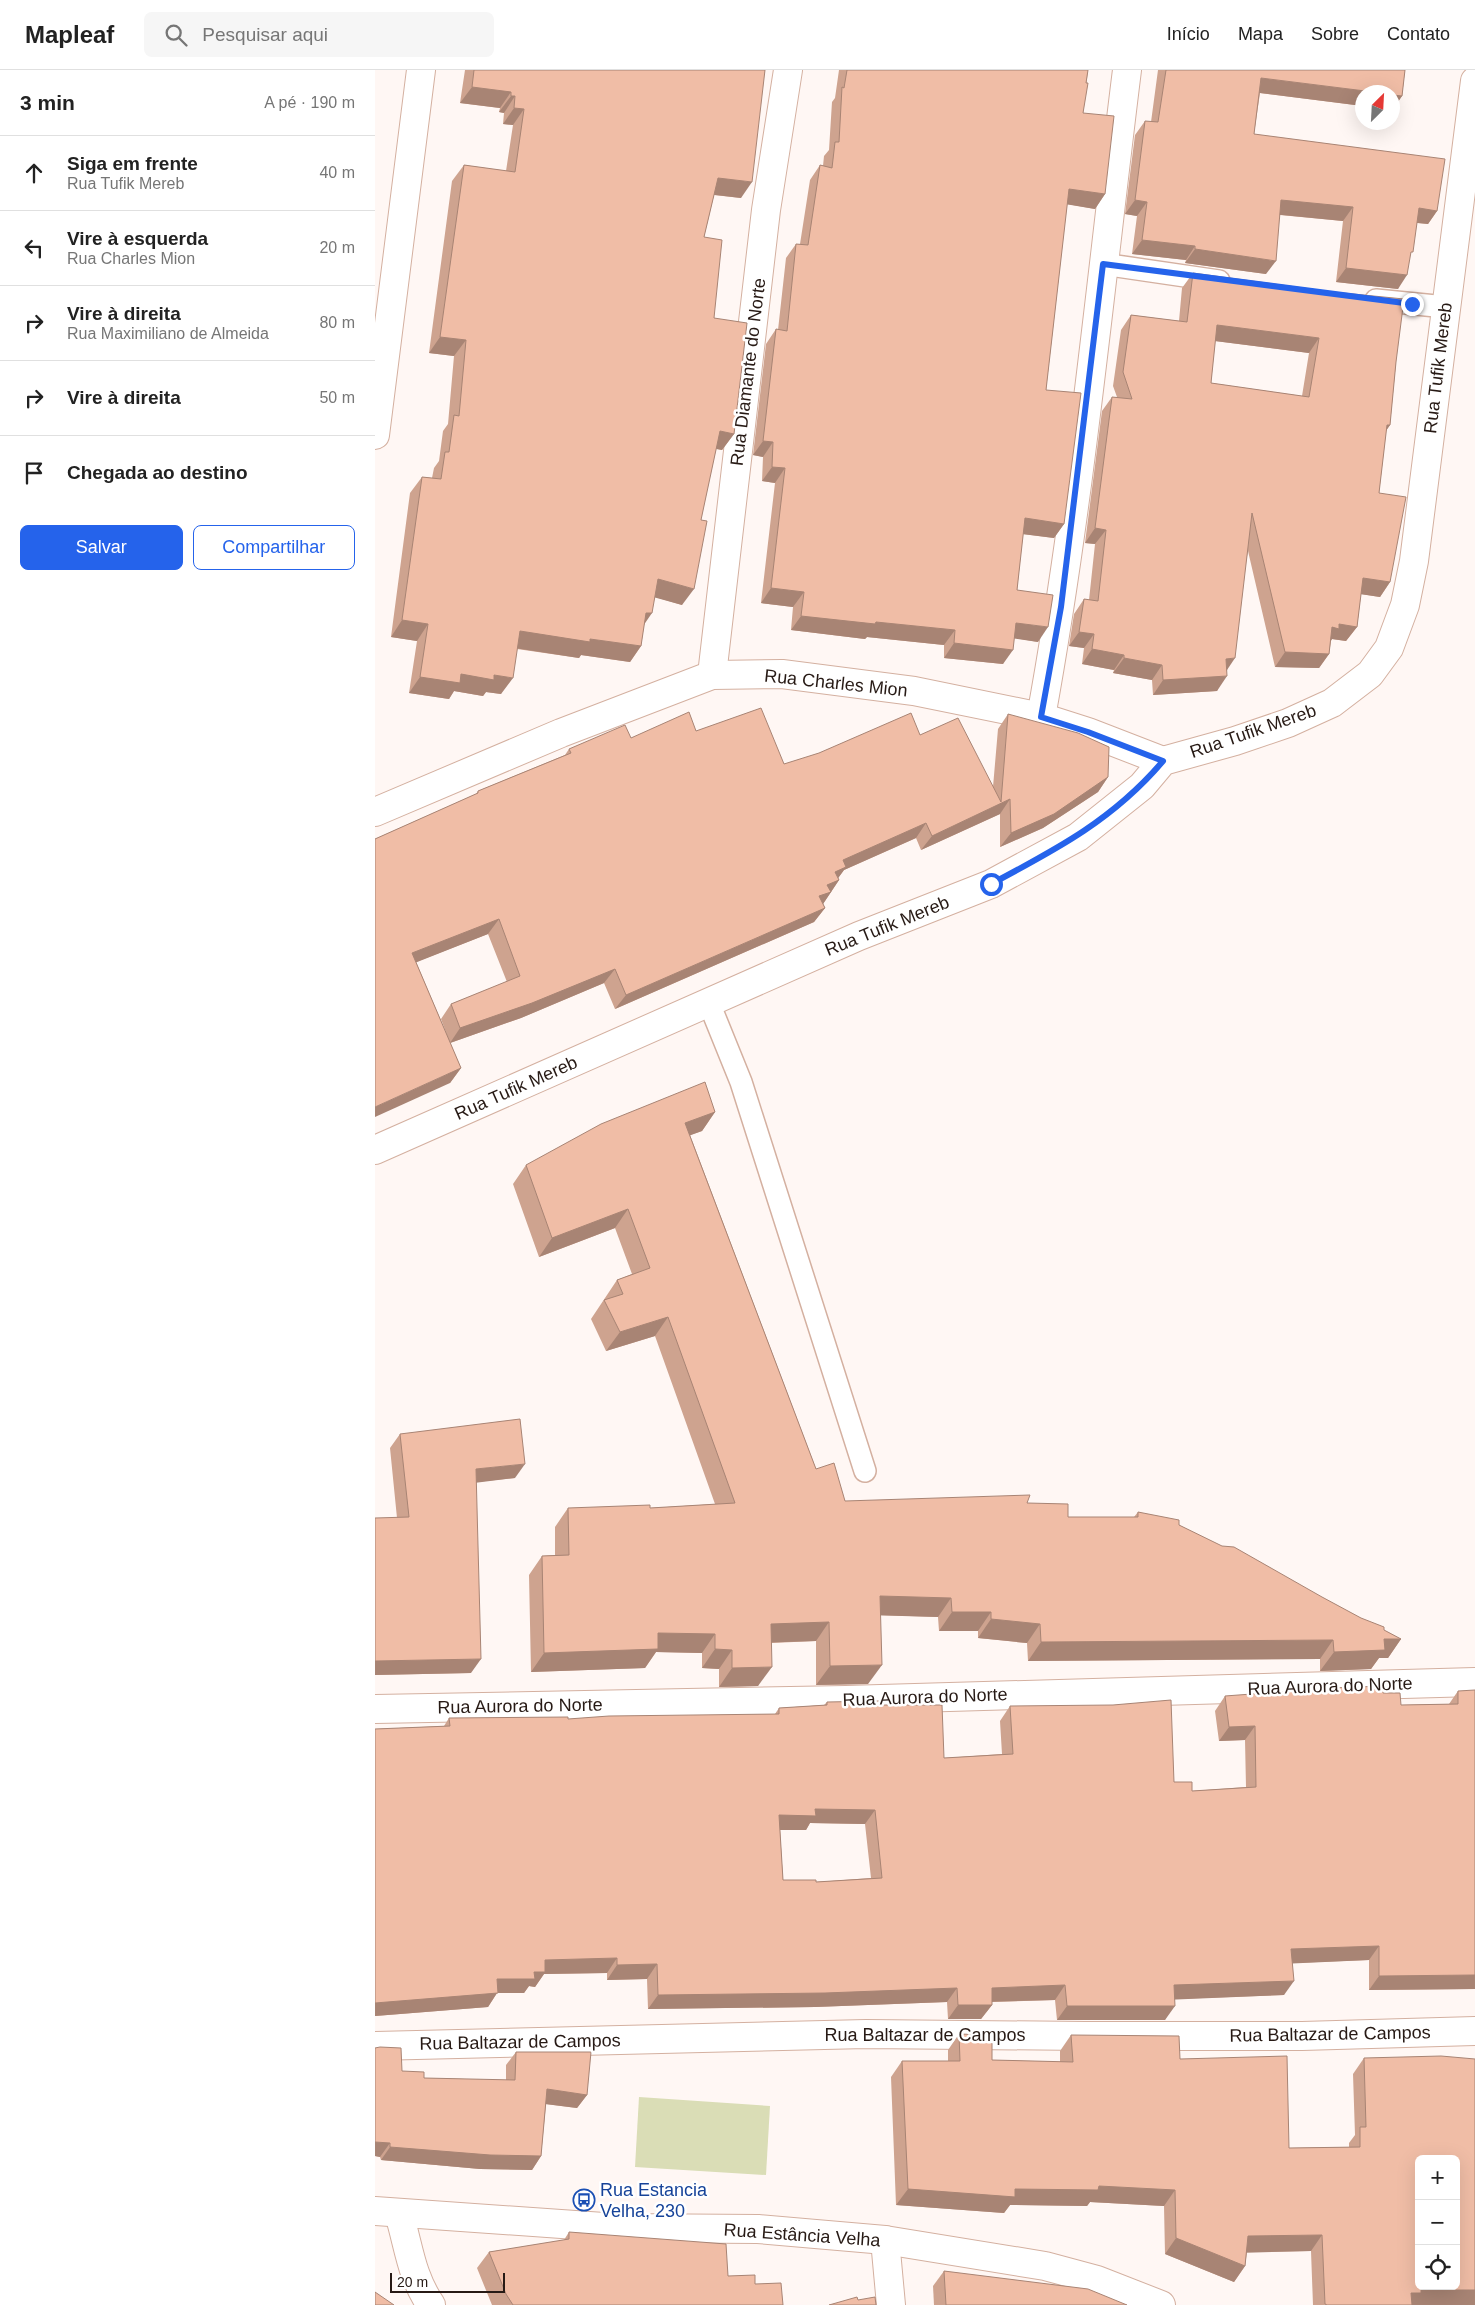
<!DOCTYPE html>
<html lang="pt">
<head>
<meta charset="utf-8">
<style>
  :root { --surface:#fff; --page:#f6f6f6; --text:#222; --muted:#767676; --line:#e0e0e0; --accent:#2563eb }
  body { margin:0; font-family:Helvetica,sans-serif; background:var(--page); color:var(--text) }
  .controls { position:absolute; right:15px; bottom:15px; display:grid; overflow:hidden; border-radius:8px; box-shadow:0 5px 20px #0002 }
  .controls button { width:45px; height:45px; display:grid; place-items:center; padding:0; border:0; border-bottom:1px solid var(--line); background:var(--surface); color:var(--text); font:25px sans-serif }
  .compass { position:absolute; left:980px; top:15px; width:45px; height:45px; border-radius:50%; background:var(--surface); box-shadow:0 5px 20px #0002; rotate:24deg }
  .scale { position:absolute; left:15px; bottom:12px; width:115px; box-sizing:border-box; padding-left:5px; border:2px solid #271a15; border-top:0; font-size:14px; line-height:18px; white-space:nowrap; color:#271a15; -webkit-text-stroke:4px #fff; paint-order:stroke }
  .stop { position:absolute; width:15px; height:15px; margin:-11px; border:4px solid #2563eb; border-radius:50%; background:#fff }
  .stop.end { background:#2563eb; border-color:#fff; box-shadow:0 1px 5px #0008 }
  .list { margin:0; padding:0; list-style:none }
  h2 { display:flex; justify-content:space-between; align-items:center; height:65px; margin:0; padding:0 20px; font-size:21px }
  h2 small { font-size:16px; font-weight:400; color:var(--muted) }
  .list li { display:grid; grid-template-columns:32px 1fr auto; gap:15px; align-items:center; box-sizing:border-box; height:75px; padding:0 20px; border-top:1px solid var(--line) }
  .list b { display:block; font-size:19px; white-space:nowrap }
  .list p { margin:0; font-size:16px; white-space:nowrap; color:var(--muted) }
  .list em { font-size:16px; font-style:normal; color:var(--muted) }
  .actions { display:flex; gap:10px; padding:15px 20px }
  .actions a { flex:1; padding:11px 0; border:1px solid var(--accent); border-radius:8px; text-align:center; font-size:18px; color:var(--accent) }
  .actions .main { background:var(--accent); color:#fff }
  .icon { flex:none; width:28px; height:28px; fill:none; stroke:currentColor; stroke-width:2; stroke-linecap:round; stroke-linejoin:round }
  .map { position:relative; flex:none; width:1100px; height:2235px; overflow:hidden }
  header { display:flex; align-items:center; gap:30px; box-sizing:border-box; height:70px; padding:0 25px; background:var(--surface); border-bottom:1px solid var(--line) }
  header strong { font-size:24px }
  nav { display:flex; gap:28px; margin-inline-start:auto; font-size:18px }
  .search { width:350px; height:45px; background:var(--page); display:flex; align-items:center; gap:12px; box-sizing:border-box; padding:0 18px; border-radius:8px; color:var(--muted); font-size:19px }
  main { display:flex }
  aside { flex:1; background:var(--surface) }
  .map>svg:first-child { display:block }
  .green { fill:#daddb6 }
  .lines { fill:none; stroke-linecap:round; stroke-linejoin:round }
  .service-casing { stroke:#d4b0a0; stroke-width:24 }
  .minor-casing { stroke:#d4b0a0; stroke-width:30 }
  .service { stroke:#fff; stroke-width:21 }
  .minor { stroke:#fff; stroke-width:28 }
  .wall { fill:#cea38f; fill-rule:evenodd }
  .shaded-wall { fill:#a88474 }
  .building { fill:#f0bda6; stroke:#a88474; fill-rule:evenodd }
  .route { stroke:#2563eb; stroke-width:6 }
  .labels { text-anchor:middle; dominant-baseline:central; stroke-width:5; stroke-linejoin:round; paint-order:stroke }
  .street-label { font-size:18px; fill:#271a15; stroke:#fff }
  .transit-label { font-size:18px; fill:#164399; stroke:#fff; text-anchor:start }
</style>
</head>
<body>
<header>
<strong>Mapleaf</strong>
<div class="search"><svg class="icon" aria-label="search" viewBox="0 0 24 24"><circle cx="10" cy="10" r="6"/><path d="M15 15l6 6"/></svg>Pesquisar aqui</div>
<nav><a>Início</a><a>Mapa</a><a>Sobre</a><a>Contato</a></nav>
</header>
<main>
<aside>
<h2>3 min<small>A pé · 190 m</small></h2>
<ul class="list">
<li><svg class="icon" aria-label="ahead" viewBox="0 0 24 24"><path d="M12 20V5M6 11l6-6 6 6"/></svg><div><b>Siga em frente</b><p>Rua Tufik Mereb</p></div><em>40 m</em></li>
<li><svg class="icon" aria-label="left" viewBox="0 0 24 24"><path d="M17 20v-9H6M10 6l-5 5 5 5"/></svg><div><b>Vire à esquerda</b><p>Rua Charles Mion</p></div><em>20 m</em></li>
<li><svg class="icon" aria-label="right" viewBox="0 0 24 24"><path d="M7 20v-9h11M14 6l5 5-5 5"/></svg><div><b>Vire à direita</b><p>Rua Maximiliano de Almeida</p></div><em>80 m</em></li>
<li><svg class="icon" aria-label="right" viewBox="0 0 24 24"><path d="M7 20v-9h11M14 6l5 5-5 5"/></svg><div><b>Vire à direita</b></div><em>50 m</em></li>
<li><svg class="icon" aria-label="arrive" viewBox="0 0 24 24"><path d="M6 21V4h12l-3 4 3 4H6"/></svg><div><b>Chegada ao destino</b></div></li>
</ul>
<div class="actions"><a class="main">Salvar</a><a>Compartilhar</a></div>
</aside>
<div class="map">
<svg width="1100" height="2235" viewBox="0 0 1100 2235">
  <rect width="100%" height="100%" fill="#fff7f4"/>
  <!-- green -->
  <polygon class="green" points="264,2027 395,2036 391,2105 260,2097"/>
  <g class="lines">
    <!-- service casing -->
    <g class="service-casing">
      <g id="service">
        <polyline points="728,194 844,211"/>
        <polyline points="1001,230 1071,237"/>
        <polyline points="334,933 366,1012 490,1401"/>
      </g>
    </g>
    <!-- minor casing -->
    <g class="minor-casing">
      <g id="minor">
        <polyline points="0,365 46,0"/>
        <polyline points="337,605 391,140 413,0"/>
        <path d="M666 647C705 433 725 216 752 0"/>
        <polyline points="0,742 186,663 337,605 407,604 539,621 666,647 713,662 788,691"/>
        <polyline points="0,1080 484,866 616,814 703,767 767,716 788,691 860,671 913,653 957,633 995,604 1014,578 1030,535 1039,491 1100,11"/>
        <polyline points="0,1639 471,1630 1100,1612"/>
        <polyline points="0,1976 491,1964 710,1966 927,1966 1100,1961"/>
        <polyline points="0,2141 243,2158 383,2159 510,2170 670,2196 722,2210 786,2235"/>
        <path d="M24 2144C34 2177 36 2206 56 2235"/>
        <polyline points="510,2170 516,2235"/>
      </g>
    </g>
    <!-- service -->
    <use href="#service" class="service"/>
    <!-- minor -->
    <use href="#minor" class="minor"/>
  </g>
  <!-- wall -->
  <g class="wall">
    <polygon points="90,0 390,0 366,128 339,125 329,167 339,248 359,364 347,380 341,379 307,535 280,527 269,555 266,576 255,592 206,585 204,588 142,579 126,624 111,622 108,626 79,621 74,629 34,623 42,571 16,567 35,423 47,407 57,408 59,398 64,391 68,361 73,354 79,286 54,283 77,111 89,95 131,101 138,55 128,54 129,43 124,42 125,38 85,33"/>
    <polygon points="464,0 713,0 708,43 730,124 720,139 692,134 671,320 689,454 679,468 648,464 642,520 663,572 639,568 628,594 569,588 569,575 492,567 490,569 416,560 418,537 386,533 400,413 387,411 388,387 378,385 391,274 401,259 403,260 411,188 421,174 425,174 435,110 445,95 448,96 449,86 454,80 457,32 460,28"/>
    <polygon points="783,0 1030,0 1027,26 1018,39 1018,22 988,36 885,23 879,64 1062,141 1053,154 1042,153 1035,186 1023,219 961,212 968,151 905,145 891,204 810,193 811,190 757,184 762,146 750,144 760,65 770,51 776,52"/>
    <path d="M818 203 1021 292 1015 355 1011 361 1004 423 1015 512 1005 527 986 524 982 557 971 571 957 569 956 571 954 584 944 598 900 597 873 481 852 600 842 621 778 625 777 610 738 603 739 600 707 594 709 578 694 576 699 544 709 529 714 530 720 474 710 473 727 341 737 327H742L738 316 746 260 756 245 804 251 807 218ZM840 271 934 283 927 326 836 313Z"/>
    <path d="M633 644 733 707 723 722 668 758 625 777V744L546 780 541 768 469 800 463 808 464 810 448 834 450 838 439 852 240 939 229 913 146 948 75 973 86 998 75 1013 0 769 101 724 103 721 190 685 194 679 256 668 321 661 409 694 545 665 618 717 623 659ZM113 864 132 912 76 934 66 949 72 965 41 892Z"/>
    <polygon points="340,1042 327,1061 315,1065 441,1399 470,1431 652,1433 693,1447 759,1447 763,1442 804,1455 1026,1569 1013,1588 1004,1588 996,1599 945,1601 945,1589 653,1591 652,1573 603,1568 603,1561 564,1561 563,1547 505,1545 493,1614 441,1615 441,1571 397,1573 383,1616 344,1617 344,1599 327,1598 327,1583 281,1582 270,1598 156,1602 154,1505 167,1486 180,1485 180,1457 193,1438 275,1438 340,1434 280,1266 231,1281 216,1249 242,1210 257,1204 240,1158 164,1187 138,1114 151,1095"/>
    <polygon points="25,1364 140,1408 101,1412 96,1603 0,1605 0,1448 22,1448 15,1378"/>
    <path d="M1083 1621 1100 1919 994 1920V1890L918 1893 909 1925 800 1929 790 1950H682L680 1930 617 1932V1935L606 1949H573L572 1932 440 1937 273 1939 272 1909 232 1910V1903L169 1904 160 1917 154 1916 149 1923H122L113 1937 0 1946V1659L69 1656 74 1648 193 1649 400 1644 404 1638 449 1635 452 1632 504 1635 569 1688 627 1684 625 1651 635 1636 817 1721 871 1717 870 1670 844 1671 840 1641 850 1626 1008 1623 1026 1635 1074 1634ZM435 1753 490 1754 496 1808 441 1812 408 1810 405 1760H431Z"/>
    <polygon points="584,1964 617,1990 685,1992 685,1981 696,1965 805,1989 914,2078 974,2077 974,2073 980,2065 978,2004 989,1988 1100,2235 938,2235 936,2181 872,2182 870,2196 859,2212 790,2184 789,2136 715,2132 712,2136 635,2135 629,2143 521,2135 516,2007 527,1991 573,1991 573,1980"/>
    <polygon points="0,1978 27,2001 49,2008 131,2010 131,1995 141,1982 212,2025 202,2038 171,2034 166,2086 157,2100 105,2099 6,2090 5,2087 0,2086"/>
    <polygon points="194,2162 380,2214 408,2235 117,2235 102,2198 114,2182 189,2170"/>
    <polygon points="569,2201 752,2235 559,2235 558,2216"/>
  </g>
  <!-- shaded-wall -->
  <g class="shaded-wall">
    <polygon points="886,8 998,22 988,22 988,36 877,22"/>
    <polygon points="97,17 136,22 125,38 85,33"/>
    <polygon points="1018,25 1027,26 1018,39"/>
    <polygon points="136,26 140,26 129,43 124,42"/>
    <polygon points="139,38 149,39 138,55 128,54"/>
    <polygon points="343,108 377,112 366,128 332,124"/>
    <polygon points="694,119 730,124 720,139 684,133"/>
    <polygon points="760,130 772,132 762,146 750,144"/>
    <polygon points="906,130 978,137 968,151 897,144"/>
    <polygon points="1044,138 1062,141 1053,154 1034,152"/>
    <polygon points="767,170 820,176 811,190 757,184"/>
    <polygon points="820,179 901,191 891,204 810,193"/>
    <polygon points="971,198 1032,205 1023,219 961,212"/>
    <polygon points="842,255 944,268 934,283 832,270"/>
    <polygon points="65,267 91,270 79,286 54,283"/>
    <polygon points="1012,355 1015,355 1005,369"/>
    <polygon points="345,361 359,364 347,380 333,377"/>
    <polygon points="388,371 398,372 388,387 378,385"/>
    <polygon points="397,397 410,398 400,413 387,411"/>
    <polygon points="650,448 689,454 679,468 640,463"/>
    <polygon points="720,458 731,460 720,474 710,473"/>
    <polygon points="988,508 1015,512 1005,527 978,523"/>
    <polygon points="283,509 319,519 307,535 271,525"/>
    <polygon points="396,518 429,522 418,537 386,533"/>
    <polygon points="271,543 277,543 266,559"/>
    <polygon points="426,546 501,552 580,560 569,575 492,567 490,569 416,560"/>
    <polygon points="27,550 53,554 42,571 16,567"/>
    <polygon points="641,553 673,557 663,572 630,567"/>
    <polygon points="964,554 982,557 971,571 957,569 954,573 957,557"/>
    <polygon points="145,561 215,569 266,576 255,592 206,585 204,588 133,577"/>
    <polygon points="704,562 719,564 709,578 694,576"/>
    <polygon points="579,573 638,580 628,594 569,588"/>
    <polygon points="717,579 749,585 739,600 707,594"/>
    <polygon points="910,582 954,584 944,598 900,597"/>
    <polygon points="749,588 787,595 777,610 738,603"/>
    <polygon points="860,588 850,603 851,589"/>
    <polygon points="86,604 119,605 138,608 126,624 111,622 108,626 79,621 74,629 34,623 45,607"/>
    <polygon points="852,606 842,621 778,625 788,610"/>
    <polygon points="733,707 723,722 668,758 625,777 636,763"/>
    <polygon points="635,729 625,744 546,780 557,766"/>
    <polygon points="551,753 541,768 469,800 461,811 464,810 446,837 434,841 468,790"/>
    <polygon points="450,838 439,852 240,939 251,925"/>
    <polygon points="124,849 113,864 27,898 37,883"/>
    <polygon points="240,899 229,913 146,948 75,973 85,958"/>
    <polygon points="86,998 75,1013 0,1047 0,1037"/>
    <polygon points="340,1042 327,1061 297,1072 310,1053"/>
    <polygon points="253,1139 240,1158 164,1187 177,1168"/>
    <polygon points="293,1247 280,1266 231,1281 245,1262"/>
    <polygon points="150,1394 140,1408 91,1414 101,1399"/>
    <polygon points="505,1526 576,1528 563,1547 491,1545"/>
    <polygon points="577,1542 616,1542 603,1561 564,1561"/>
    <polygon points="616,1549 665,1554 652,1573 603,1568"/>
    <polygon points="454,1552 441,1571 383,1573 396,1554"/>
    <polygon points="283,1563 340,1564 327,1583 281,1582 270,1598 156,1602 169,1583"/>
    <polygon points="1009,1569 1026,1569 1013,1588 1004,1588 996,1599 945,1601 959,1582"/>
    <polygon points="958,1570 945,1589 653,1591 666,1572"/>
    <polygon points="340,1579 357,1580 344,1599 327,1598"/>
    <polygon points="106,1589 96,1603 0,1605 0,1591"/>
    <polygon points="507,1595 493,1614 441,1615 455,1596"/>
    <polygon points="397,1597 383,1616 344,1617 357,1598"/>
    <polygon points="880,1656 870,1670 844,1671 854,1657"/>
    <polygon points="440,1739 500,1740 490,1754 435,1753 431,1760 394,1760 404,1745"/>
    <polygon points="1004,1876 994,1890 906,1894 916,1879"/>
    <polygon points="242,1888 232,1903 169,1904 160,1917 154,1916 149,1923 122,1923 113,1937 0,1946 0,1933 159,1902 170,1890"/>
    <polygon points="282,1894 272,1909 232,1910 242,1895"/>
    <polygon points="1100,1905 1100,1919 994,1920 1004,1906"/>
    <polygon points="919,1911 909,1925 789,1930 799,1915"/>
    <polygon points="690,1915 680,1930 607,1932 617,1918"/>
    <polygon points="582,1918 572,1932 440,1937 273,1939 283,1925"/>
    <polygon points="583,1935 617,1935 606,1949 573,1949"/>
    <polygon points="692,1936 800,1936 790,1950 682,1950"/>
    <polygon points="172,2019 212,2025 202,2038 162,2033"/>
    <polygon points="0,2072 15,2073 5,2087 0,2086"/>
    <polygon points="15,2077 166,2086 157,2100 105,2099 6,2090"/>
    <polygon points="724,2116 800,2120 789,2136 715,2132 712,2136 635,2135 629,2143 521,2135 533,2119 640,2119"/>
    <polygon points="947,2165 936,2181 862,2183 873,2166"/>
    <polygon points="801,2168 870,2196 859,2212 790,2184"/>
    <polygon points="1046,2220 1100,2220 1100,2235 1028,2235 1036,2223"/>
  </g>
  <!-- building -->
  <g class="building">
    <polygon points="99,0 390,0 377,112 343,108 329,167 347,170 339,248 372,253 359,364 345,361 326,450 332,451 319,519 283,509 277,543 271,543 266,576 215,569 215,572 145,561 138,608 119,605 119,610 86,604 85,613 45,607 53,554 27,550 47,407 66,409 70,382 74,382 79,345 84,346 91,270 65,267 89,95 140,102 149,39 139,38 140,26 136,26 136,22 97,17"/>
    <polygon points="472,0 713,0 711,13 713,13 708,43 739,46 730,124 694,119 671,320 706,323 689,454 650,448 642,520 678,525 673,557 641,553 638,580 579,573 580,560 501,552 500,554 426,546 429,522 396,518 410,398 397,397 398,372 388,371 401,259 412,261 421,174 433,175 445,95 457,98 460,72 464,72 467,17 469,18"/>
    <polygon points="791,0 1030,0 1027,26 1018,25 1018,22 998,22 886,8 879,64 1070,89 1062,141 1044,138 1038,182 1036,182 1032,205 971,198 978,137 906,130 901,191 820,179 820,176 767,170 772,132 760,130 770,51 783,52"/>
    <path d="M818 203 958 222 1029 229 1021 292 1015 355H1012L1004 423 1031 427 1015 512 988 508 982 557 964 554V559L957 557 954 584 910 582 877 443 860 588 851 589 852 606 788 610 787 595 749 588V585L717 579 719 564 704 562 709 529 723 531 731 460 720 458 737 327 757 329 748 302 756 245 812 252ZM842 255 944 268 934 327 836 313Z"/>
    <polygon points="386,638 409,694 444,683 536,643 545,665 583,648 626,732 633,644 703,663 734,677 733,707 679,744 636,763 635,729 557,766 551,753 468,790 471,797 460,802 464,810 452,815 456,822 444,826 450,838 251,925 240,899 157,933 85,958 76,934 145,906 124,849 37,883 86,998 0,1037 0,769 103,723 103,721 196,683 194,679 250,655 256,668 314,642 321,661"/>
    <polygon points="330,1012 340,1042 310,1053 441,1399 459,1393 470,1431 655,1425 652,1433 693,1434 693,1447 763,1447 763,1442 804,1450 804,1455 847,1476 859,1477 947,1527 986,1548 1009,1557 1009,1560 1026,1569 1009,1569 1010,1580 959,1582 958,1570 666,1572 665,1554 616,1549 616,1542 577,1542 576,1528 505,1526 507,1595 455,1596 454,1552 396,1554 397,1597 357,1598 357,1580 340,1579 340,1564 283,1563 283,1579 169,1583 167,1486 194,1485 193,1438 275,1435 275,1438 360,1433 293,1247 245,1262 229,1230 248,1224 242,1210 275,1198 253,1139 177,1168 151,1095 226,1054"/>
    <polygon points="145,1349 150,1394 101,1399 106,1589 0,1591 0,1448 34,1447 25,1364"/>
    <path d="M1008 1616V1623H1025L1026 1635 1083 1634V1621L1100 1620V1905L1004 1906V1876L916 1879 919 1911 799 1915 800 1936H692L690 1915 617 1918V1935H583L582 1918 450 1923 283 1925 282 1894 242 1895V1888L170 1890V1902H159L160 1909H122L123 1923 0 1933V1659L75 1656 74 1648 193 1647V1649L234 1646 404 1644V1638L452 1635V1632L504 1631V1635H567L569 1688 638 1684 635 1636 738 1635 796 1630 799 1712H817V1721L881 1717 880 1656 854 1657 850 1626 957 1618ZM440 1739 500 1740 507 1808 441 1812V1810H408L404 1745 441 1746Z"/>
    <path d="M584 1964 617 1965V1990L698 1992 696 1965 804 1966 805 1989 912 1986 914 2078 985 2077V2057H991L989 1988 1066 1986 1100 1989V2220H1046V2223H1036L1037 2235H952L950 2234 947 2165 873 2166 870 2196 801 2168 800 2120 724 2116 723 2120 640 2119V2127L533 2119 527 1991H585ZM1044 2089H1081V2216H1044Z"/>
    <polygon points="5,1977 26,1978 27,2001 49,2002 49,2008 140,2010 141,1982 216,1982 212,2025 172,2019 166,2086 115,2085 15,2077 15,2073 0,2072 0,1978"/>
    <polygon points="194,2162 351,2174 353,2206 380,2205 380,2214 406,2213 408,2235 138,2235 131,2224 114,2182 194,2169"/>
    <polygon points="569,2201 713,2219 752,2235 571,2235"/>
    <polygon points="0,2222 19,2235 0,2235"/>
    <polygon points="482,2227 483,2230 500,2227 501,2235 454,2235"/>
  </g>
  <g class="lines">
    <!-- route -->
    <path class="route" d="M616 814C682 779 739 749 788 691L713 662 666 647 686 537 728 194 1037 234"/>
  </g>
  <!-- icons -->
  <defs>
    <g id="bus-ring" transform="scale(1.125)"><circle r="9.5" fill="#fff" stroke="#1a4fb4" stroke-width="1.5"/><path d="M-5-6H5V4H4V6H2V4H-2V6H-4V4H-5ZM-3.5-4V0h7V-4ZM-3.5 1.2v1.5H-2V1.2ZM2 1.2v1.5H3.5V1.2Z" fill="#1a4fb4"/></g>
  </defs>
  <g fill-rule="evenodd">
    <use href="#bus-ring" x="209" y="2130"/>
  </g>
  <g class="labels">
    <!-- street labels -->
    <g class="street-label">
      <text transform="translate(1063 298) rotate(-83)">Rua Tufik Mereb</text>
      <text transform="translate(373 302) rotate(-83)">Rua Diamante do Norte</text>
      <text transform="translate(461 613) rotate(6)">Rua Charles Mion</text>
      <text transform="translate(878 661) rotate(-19)">Rua Tufik Mereb</text>
      <text transform="translate(512 856) rotate(-22)">Rua Tufik Mereb</text>
      <text transform="translate(141 1018) rotate(-24)">Rua Tufik Mereb</text>
      <text transform="translate(955 1616) rotate(-2)">Rua Aurora do Norte</text>
      <text transform="translate(550 1627) rotate(-2)">Rua Aurora do Norte</text>
      <text transform="translate(145 1636) rotate(-1)">Rua Aurora do Norte</text>
      <text transform="translate(955 1964) rotate(-1)">Rua Baltazar de Campos</text>
      <text x="550" y="1965">Rua Baltazar de Campos</text>
      <text transform="translate(145 1972) rotate(-1)">Rua Baltazar de Campos</text>
      <text transform="translate(427 2165) rotate(4)">Rua Estância Velha</text>
    </g>
    <!-- transit labels -->
    <g class="transit-label">
      <text x="225" y="2120">Rua Estancia<tspan x="225" dy="21">Velha, 230</tspan></text>
    </g>
  </g>
</svg>
<div class="controls">
<button>+</button>
<button>−</button>
<button><svg class="icon" aria-label="locate" viewBox="0 0 24 24"><circle cx="12" cy="12" r="6"/><path d="M12 2v4M12 18v4M2 12h4M18 12h4"/></svg></button>
</div>
<svg class="compass" viewBox="-18 -18 36 36"><path d="M0-13l5 13h-10z" fill="#e53935"/><path d="M0 13l5-13h-10z" fill="#767676"/></svg>
<div class="scale">20 m</div>
<div class="stop" style="left:616px;top:814px"></div>
<div class="stop end" style="left:1037px;top:234px"></div>
</div>
</main>
</body>
</html>
